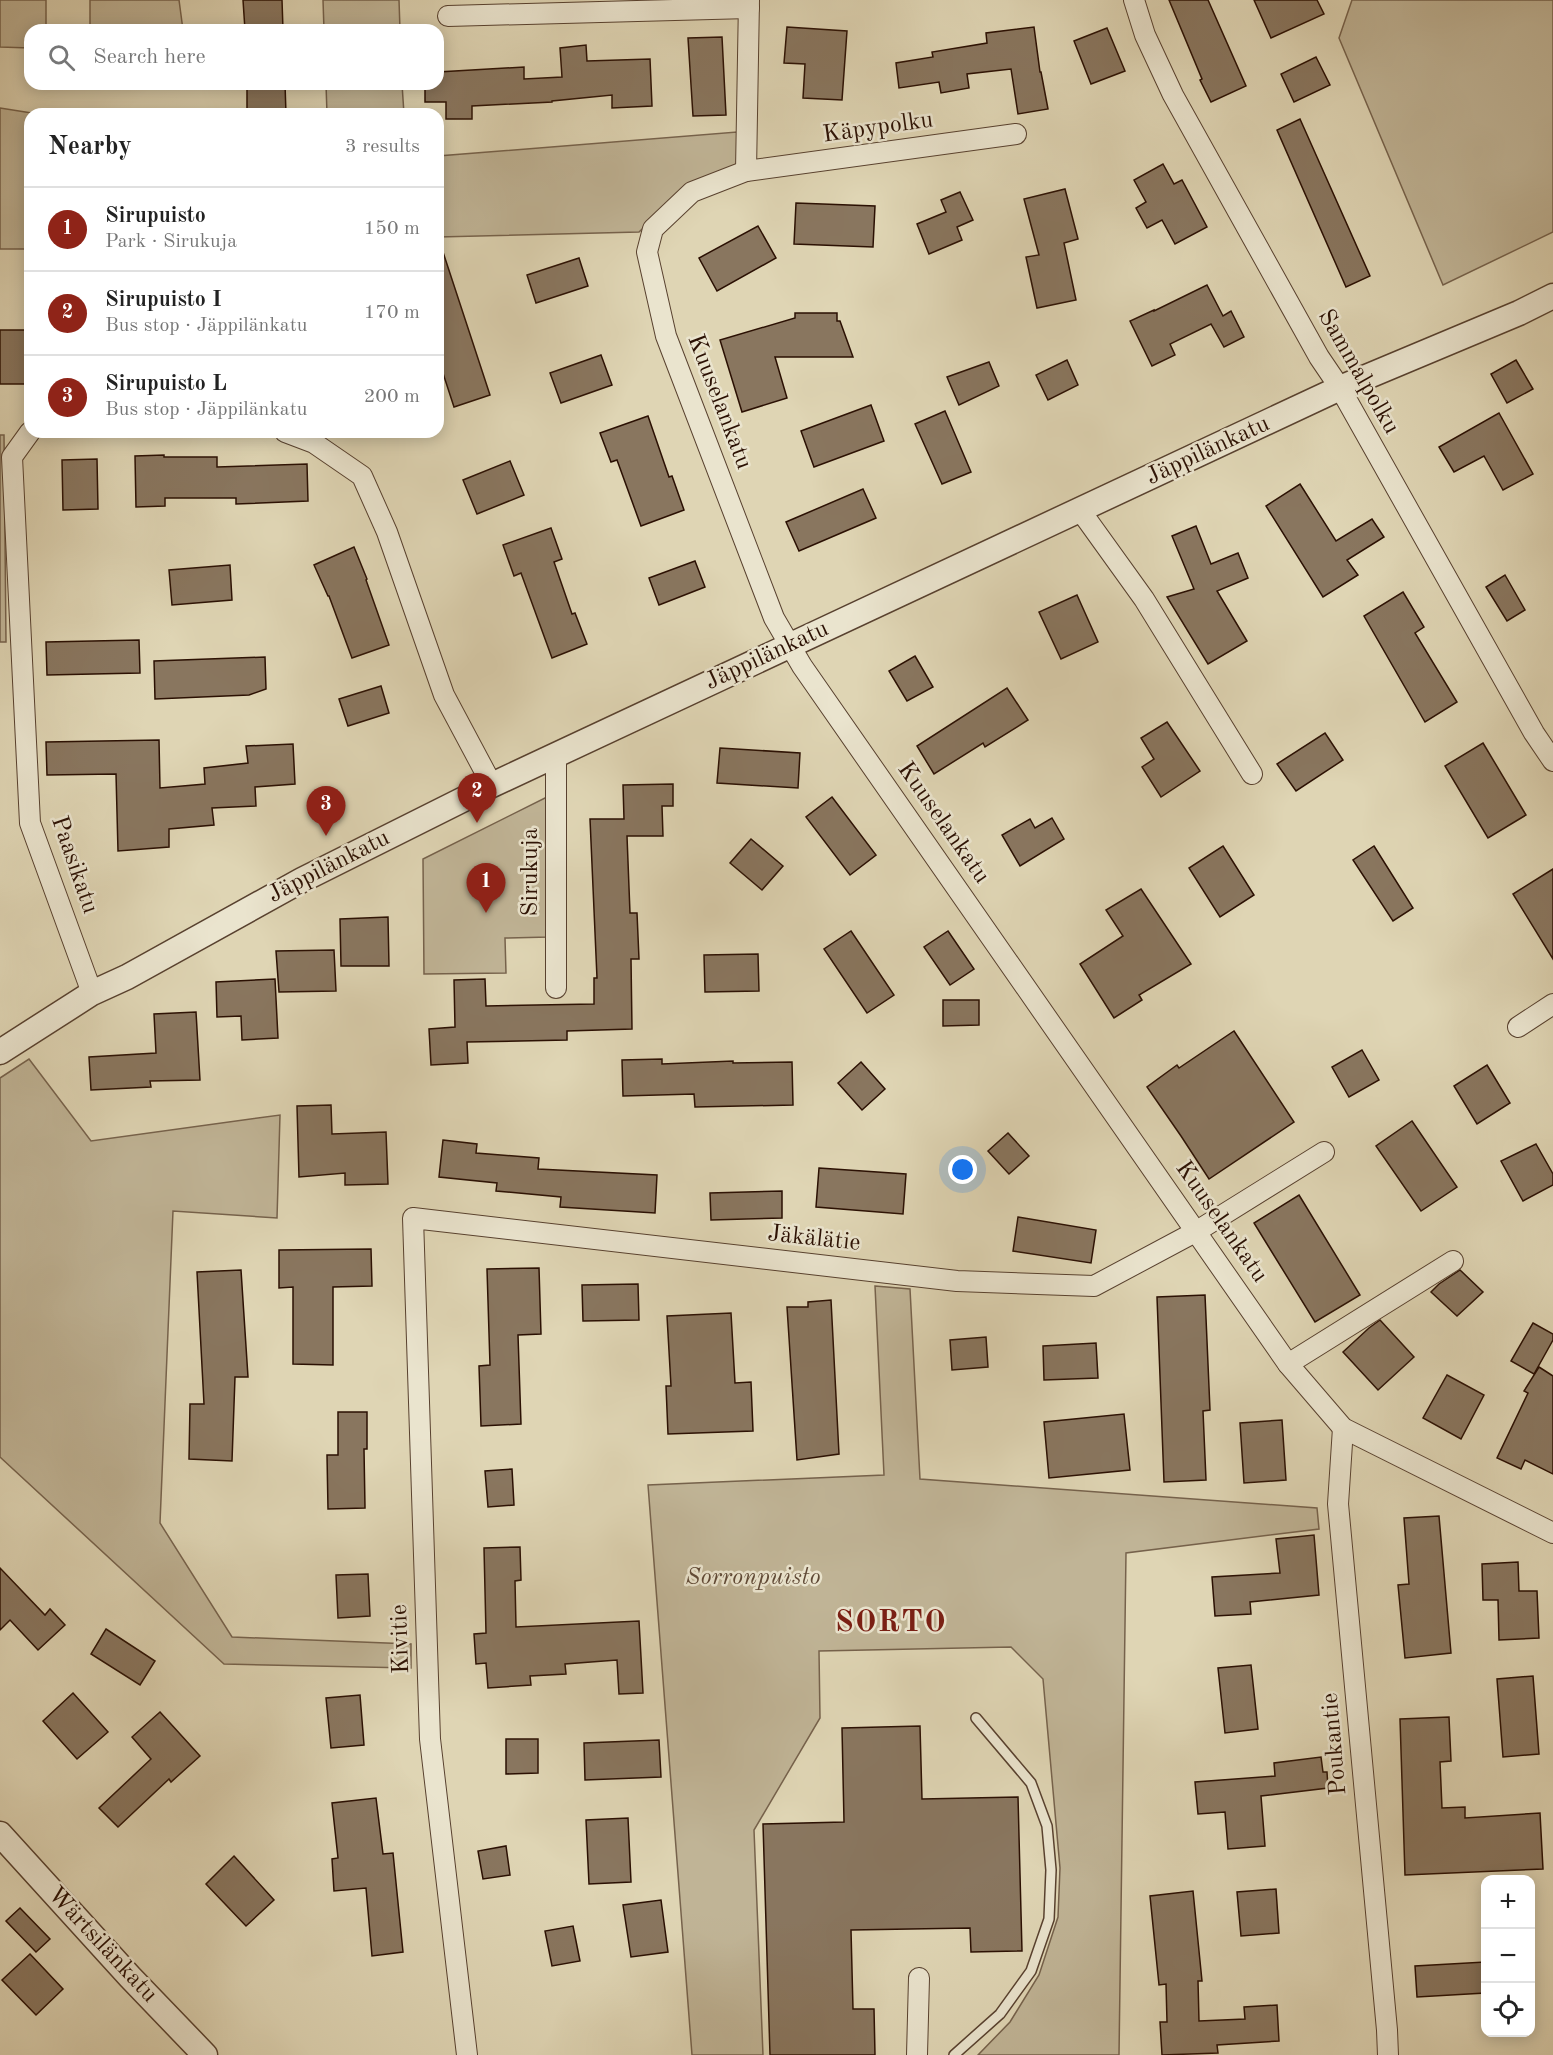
<!DOCTYPE html>
<html lang="en">
<head>
<meta charset="utf-8">
<style>
  :root { --surface:#fff; --page:#f2f2f2; --text:#222; --muted:#767676; --line:#e0e0e0; --accent:#8f2418 }
  body { margin:0; font-family:"Old Standard TT",serif; background:var(--page); color:var(--text) }
  .controls { position:absolute; right:18px; bottom:18px; display:grid; overflow:hidden; border-radius:12px; box-shadow:0 3px 15px #0003 }
  .controls button { width:54px; height:54px; display:grid; place-items:center; padding:0; border:0; border-bottom:2px solid var(--line); background:var(--surface); color:var(--text); font:30px sans-serif }
  .you { position:absolute; left:963px; top:1170px; width:21px; height:21px; margin:-15px; border:4px solid #fff; border-radius:50%; background:#1a73e8; box-shadow:0 0 0 9px #1a73e833 }
  .badge { display:grid; place-items:center; width:39px; height:39px; border-radius:50%; background:var(--accent); color:#fff; font-size:20px; font-weight:700 }
  .pin { position:absolute; translate:-50% -50px; filter:drop-shadow(0 2px 3px #0008) }
  .pin::after { content:''; position:absolute; top:32px; width:21px; height:18px; background:inherit; clip-path:polygon(0 0,100% 0,50% 100%) }
  .list { margin:0; padding:0; list-style:none }
  h2 { display:flex; justify-content:space-between; align-items:center; height:78px; margin:0; padding:0 24px; font-size:26px }
  h2 small { font-size:20px; font-weight:400; color:var(--muted) }
  .list li { display:grid; grid-template-columns:39px 1fr auto; gap:18px; align-items:center; box-sizing:border-box; height:84px; padding:0 24px; border-top:2px solid var(--line) }
  .list b { display:block; font-size:22px; white-space:nowrap }
  .list p { margin:0; font-size:20px; white-space:nowrap; color:var(--muted) }
  .list em { font-size:20px; font-style:normal; color:var(--muted) }
  .icon { flex:none; width:33px; height:33px; fill:none; stroke:currentColor; stroke-width:2; stroke-linecap:round; stroke-linejoin:round }
  .map { position:relative; flex:none; width:1553px; height:2055px; overflow:hidden }
  .search { position:absolute; background:var(--surface); box-shadow:0 3px 15px #0003; left:24px; top:24px; width:420px; height:66px; display:flex; align-items:center; gap:15px; box-sizing:border-box; padding:0 21px; border-radius:18px; color:var(--muted); font-size:22px }
  .panel { position:absolute; background:var(--surface); box-shadow:0 3px 15px #0003; left:24px; top:108px; width:420px; height:330px; border-radius:18px }
  .map>svg:first-child { display:block }
  .green { fill:#c0b496; stroke:#76624c; stroke-width:1.5 }
  .building { fill:#89765f; stroke:#2b1003; stroke-width:1.5 }
  .lines { fill:none; stroke-linecap:round; stroke-linejoin:round }
  .service-casing { stroke:#58412f; stroke-width:12 }
  .minor-casing { stroke:#58412f; stroke-width:22 }
  .tertiary-casing { stroke:#58412f; stroke-width:27 }
  .service { stroke:#eae4ce; stroke-width:9 }
  .minor { stroke:#eae4ce; stroke-width:20 }
  .tertiary { stroke:#eae4ce; stroke-width:24 }
  .labels { text-anchor:middle; dominant-baseline:central; stroke-width:5; stroke-linejoin:round; paint-order:stroke }
  .street-label { font-size:24px; fill:#2b1003; stroke:#eae4ce }
  .park-label { font-size:24px; font-style:italic; fill:#5f4936; stroke:#eae4ce }
  .district-label { font-size:30px; font-weight:bold; letter-spacing:1.5px; fill:#7a1f14; stroke:#eae4ce }
</style>
</head>
<body>
<div class="map">
<svg width="1553" height="2055" viewBox="0 0 1553 2055">
  <rect width="100%" height="100%" fill="#dfd5b4"/>
  <filter id="stains"><feTurbulence type="fractalNoise" baseFrequency=".00333" numOctaves="4"/><feColorMatrix values="0 0 0 0 .2 0 0 0 0 .09 0 0 0 0 .02 0 0 0 .5 -.17"/></filter>
  <radialGradient id="worn" r=".72"><stop offset=".6" stop-color="#630" stop-opacity="0"/><stop offset="1" stop-color="#630" stop-opacity=".3"/></radialGradient>
  <!-- green -->
  <g class="green">
    <polygon points="0,0 46,0 46,30 30,30 30,48 0,47"/>
    <polygon points="90,0 179,0 183,30 90,30"/>
    <polygon points="323,0 399,0 400,30 324,30"/>
    <polygon points="1352,0 1553,0 1553,232 1443,285 1339,38"/>
    <polygon points="326,84 402,84 404,114 327,114"/>
    <polygon points="0,108 38,114 30,114 30,249 0,249"/>
    <polygon points="737,132 738,167 688,185 639,232 438,237 438,156"/>
    <polygon points="0,435 4,435 6,642 0,642"/>
    <polygon points="547,797 549,937 505,938 506,973 424,974 423,859"/>
    <polygon points="29,1059 91,1141 280,1115 277,1218 173,1211 160,1523 232,1637 411,1644 411,1668 224,1664 0,1457 0,1078"/>
    <polygon points="875,1286 910,1289 920,1479 1317,1508 1319,1529 1126,1553 1119,2055 978,2055 1010,2022 1039,1975 1058,1917 1060,1868 1043,1679 1011,1647 819,1651 820,1718 754,1830 763,2055 692,2055 648,1485 884,1475"/>
  </g>
  <!-- building -->
  <g class="building">
    <polygon points="243,0 282,0 283,30 245,30"/>
    <polygon points="1169,0 1208,0 1246,86 1211,102 1200,80 1202,79"/>
    <polygon points="1254,0 1317,0 1324,14 1271,38"/>
    <polygon points="787,27 847,31 842,100 803,98 805,64 784,63"/>
    <polygon points="1034,27 1040,72 1041,72 1048,109 1018,114 1011,69 967,74 969,88 941,93 939,82 899,88 896,63 933,57 932,52 987,43 986,33"/>
    <polygon points="1107,28 1125,71 1091,84 1074,41"/>
    <polygon points="722,37 726,115 693,116 688,38"/>
    <polygon points="586,45 587,61 650,59 652,106 612,108 612,95 552,101 552,102 472,106 472,119 446,119 446,102 425,102 425,84 438,84 438,72 524,67 524,79 562,77 560,48"/>
    <polygon points="1316,57 1330,85 1294,102 1281,74"/>
    <polygon points="247,84 285,84 286,114 247,114"/>
    <polygon points="1300,119 1370,276 1346,287 1277,130"/>
    <polygon points="1163,164 1174,184 1182,180 1207,227 1175,244 1162,220 1147,228 1136,208 1146,202 1134,180"/>
    <polygon points="1065,189 1078,239 1064,243 1076,300 1037,308 1026,257 1039,255 1024,199"/>
    <polygon points="960,192 973,220 957,227 962,240 929,254 917,224 946,212 941,200"/>
    <polygon points="796,203 875,206 873,247 794,244"/>
    <polygon points="758,226 776,258 717,291 699,258"/>
    <polygon points="442,249 490,395 454,407 438,358 438,250"/>
    <polygon points="579,258 588,286 536,303 527,275"/>
    <polygon points="1207,285 1223,316 1231,311 1244,337 1224,347 1211,324 1170,344 1175,355 1152,366 1130,321 1154,310 1154,311"/>
    <polygon points="795,313 837,313 837,321 840,321 853,357 775,357 787,398 742,412 720,340 795,318"/>
    <polygon points="0,330 26,330 27,384 0,384"/>
    <polygon points="601,355 612,385 561,403 550,373"/>
    <polygon points="1067,360 1078,385 1048,400 1036,375"/>
    <polygon points="1516,360 1533,389 1507,403 1491,374"/>
    <polygon points="989,362 999,386 959,405 947,377"/>
    <polygon points="871,405 884,441 814,467 801,431"/>
    <polygon points="945,411 971,472 942,484 915,424"/>
    <polygon points="1499,413 1533,474 1503,490 1484,456 1454,472 1439,447"/>
    <polygon points="648,416 669,477 672,476 684,510 641,526 617,460 611,462 600,433"/>
    <polygon points="164,455 164,457 217,457 217,467 307,464 308,501 236,504 236,498 165,498 165,506 136,507 135,456"/>
    <polygon points="97,459 98,509 63,510 62,460"/>
    <polygon points="510,461 524,495 477,514 463,480"/>
    <polygon points="1300,484 1336,541 1372,519 1384,537 1347,560 1358,575 1323,597 1266,506"/>
    <polygon points="863,489 876,518 799,551 786,522"/>
    <polygon points="1196,526 1211,564 1238,553 1248,578 1217,591 1247,641 1208,664 1167,597 1194,589 1172,536"/>
    <polygon points="551,528 562,559 554,562 572,614 575,613 587,644 552,658 521,573 514,576 503,545"/>
    <polygon points="354,547 367,579 366,580 389,645 352,658 329,596 328,596 314,565"/>
    <polygon points="695,561 705,587 659,605 649,578"/>
    <polygon points="230,565 232,600 172,605 169,570"/>
    <polygon points="1505,575 1525,610 1507,621 1486,587"/>
    <polygon points="1403,592 1424,627 1415,633 1457,702 1425,722 1364,616"/>
    <polygon points="1077,595 1098,642 1061,659 1039,612"/>
    <polygon points="139,640 140,673 47,675 46,642"/>
    <polygon points="915,656 933,687 907,701 889,671"/>
    <polygon points="265,657 266,689 249,695 155,699 154,661"/>
    <polygon points="381,686 389,713 348,726 339,699"/>
    <polygon points="1007,688 1028,720 985,747 983,743 934,774 917,746"/>
    <polygon points="1167,722 1200,771 1161,797 1142,767 1154,759 1141,738"/>
    <polygon points="1325,733 1343,760 1296,791 1277,764"/>
    <polygon points="159,740 160,788 205,784 204,768 248,763 246,746 293,744 295,784 255,787 256,806 212,808 214,825 169,829 169,847 118,851 116,774 47,775 46,742"/>
    <polygon points="1483,743 1526,815 1488,838 1445,766"/>
    <polygon points="720,748 800,753 798,788 717,783"/>
    <polygon points="673,784 673,806 662,806 663,836 627,836 630,913 637,913 639,959 631,959 632,1029 567,1031 567,1040 467,1042 468,1063 431,1065 429,1029 455,1027 454,980 485,979 486,1006 594,1004 594,978 597,978 590,819 624,819 623,785"/>
    <polygon points="832,797 876,855 850,875 806,817"/>
    <polygon points="1052,818 1064,839 1020,866 1002,835 1030,819 1035,828"/>
    <polygon points="751,839 783,866 762,890 730,863"/>
    <polygon points="1223,846 1254,895 1220,917 1189,868"/>
    <polygon points="1374,846 1413,908 1393,921 1353,860"/>
    <polygon points="1553,869 1553,959 1513,894"/>
    <polygon points="1141,889 1191,964 1139,995 1142,1000 1114,1018 1080,964 1123,936 1106,910"/>
    <polygon points="388,917 389,966 341,966 340,919"/>
    <polygon points="851,931 894,995 867,1013 824,949"/>
    <polygon points="948,931 974,969 950,985 924,947"/>
    <polygon points="334,950 336,991 279,992 276,951"/>
    <polygon points="758,954 759,991 705,992 704,955"/>
    <polygon points="275,979 278,1038 242,1040 241,1016 217,1017 216,982"/>
    <polygon points="943,1000 979,1000 979,1025 943,1026"/>
    <polygon points="196,1012 200,1080 150,1081 151,1087 91,1090 89,1057 156,1053 154,1014"/>
    <polygon points="1234,1031 1294,1122 1209,1179 1181,1136 1147,1087 1177,1065 1179,1068"/>
    <polygon points="1362,1050 1379,1080 1349,1097 1332,1067"/>
    <polygon points="662,1059 662,1064 733,1061 733,1063 792,1062 793,1105 695,1107 694,1094 623,1096 622,1060"/>
    <polygon points="861,1062 885,1089 862,1110 838,1083"/>
    <polygon points="1487,1065 1510,1103 1477,1124 1454,1086"/>
    <polygon points="331,1105 332,1134 386,1132 388,1184 345,1185 345,1173 299,1177 297,1106"/>
    <polygon points="1412,1121 1457,1187 1421,1211 1376,1146"/>
    <polygon points="1008,1133 1029,1156 1009,1174 988,1151"/>
    <polygon points="443,1140 477,1144 476,1153 539,1158 538,1169 657,1175 655,1213 560,1207 561,1197 496,1191 497,1183 439,1177"/>
    <polygon points="1536,1144 1553,1174 1553,1185 1523,1201 1501,1161"/>
    <polygon points="819,1168 906,1174 903,1214 816,1207"/>
    <polygon points="782,1191 782,1218 711,1220 710,1193"/>
    <polygon points="1299,1195 1360,1295 1315,1322 1254,1223"/>
    <polygon points="1018,1217 1096,1230 1091,1263 1013,1251"/>
    <polygon points="371,1249 372,1286 333,1287 333,1365 293,1364 293,1287 279,1288 279,1250"/>
    <polygon points="539,1268 541,1334 518,1335 521,1424 481,1426 479,1366 490,1365 487,1269"/>
    <polygon points="241,1270 248,1377 235,1377 232,1461 189,1459 190,1404 204,1404 197,1272"/>
    <polygon points="1460,1270 1483,1292 1457,1316 1431,1292 1439,1284"/>
    <polygon points="638,1284 639,1320 583,1321 582,1285"/>
    <polygon points="1205,1295 1210,1410 1203,1411 1206,1480 1164,1482 1157,1297"/>
    <polygon points="831,1300 839,1454 797,1460 787,1307 808,1307 808,1302"/>
    <polygon points="731,1313 735,1383 751,1382 753,1431 668,1434 666,1386 671,1386 667,1316"/>
    <polygon points="1380,1320 1414,1357 1378,1390 1343,1352 1369,1328"/>
    <polygon points="1533,1323 1553,1334 1553,1340 1534,1374 1511,1361"/>
    <polygon points="986,1337 988,1367 952,1370 950,1340"/>
    <polygon points="1096,1343 1098,1378 1044,1380 1043,1346"/>
    <polygon points="1539,1367 1553,1376 1553,1474 1525,1460 1521,1469 1497,1458 1528,1393 1524,1391"/>
    <polygon points="1447,1375 1484,1395 1461,1439 1423,1418"/>
    <polygon points="338,1412 367,1412 367,1449 364,1449 365,1508 328,1509 327,1455 338,1455"/>
    <polygon points="1124,1414 1130,1470 1049,1478 1044,1422"/>
    <polygon points="1282,1420 1286,1480 1244,1483 1240,1423"/>
    <polygon points="512,1469 514,1505 488,1507 485,1471"/>
    <polygon points="1439,1516 1451,1653 1405,1658 1398,1585 1409,1584 1404,1518"/>
    <polygon points="1314,1535 1319,1595 1250,1602 1251,1614 1215,1616 1212,1577 1280,1573 1276,1539"/>
    <polygon points="520,1547 521,1580 515,1581 516,1627 639,1621 643,1693 619,1694 617,1660 565,1664 566,1674 530,1676 531,1685 488,1688 486,1663 476,1664 474,1634 486,1633 484,1548"/>
    <polygon points="1518,1562 1519,1591 1537,1591 1539,1638 1499,1640 1498,1600 1483,1600 1482,1564"/>
    <polygon points="0,1568 45,1615 50,1609 65,1625 38,1650 10,1620 0,1630"/>
    <polygon points="368,1574 370,1616 338,1618 336,1575"/>
    <polygon points="106,1629 155,1661 140,1685 91,1654"/>
    <polygon points="1251,1665 1258,1729 1225,1733 1218,1668"/>
    <polygon points="1533,1676 1539,1754 1503,1757 1497,1679"/>
    <polygon points="73,1693 108,1732 77,1759 43,1721"/>
    <polygon points="360,1695 364,1745 331,1748 326,1698"/>
    <polygon points="160,1712 200,1756 171,1782 169,1779 118,1827 99,1808 151,1759 132,1737"/>
    <polygon points="1449,1717 1451,1761 1440,1762 1442,1808 1465,1807 1465,1818 1540,1813 1543,1869 1405,1875 1400,1719"/>
    <polygon points="920,1726 922,1799 1018,1797 1022,1951 971,1952 970,1928 851,1930 853,2009 874,2009 875,2055 770,2055 763,1824 844,1822 842,1728"/>
    <polygon points="506,1739 538,1739 538,1773 506,1774"/>
    <polygon points="659,1740 661,1777 585,1780 584,1743"/>
    <polygon points="1321,1757 1323,1772 1327,1772 1328,1788 1261,1796 1265,1846 1228,1849 1225,1812 1198,1814 1195,1782 1275,1776 1274,1763"/>
    <polygon points="376,1798 383,1854 393,1853 403,1952 372,1956 366,1888 334,1891 332,1859 338,1858 332,1803"/>
    <polygon points="628,1818 631,1882 589,1884 586,1820"/>
    <polygon points="506,1846 510,1875 483,1879 478,1851"/>
    <polygon points="234,1856 274,1900 246,1926 206,1884"/>
    <polygon points="1276,1889 1279,1933 1241,1936 1237,1892"/>
    <polygon points="1193,1891 1202,1981 1198,1981 1199,2021 1245,2019 1244,2007 1277,2005 1279,2041 1217,2045 1218,2053 1162,2055 1160,2022 1167,2022 1166,1984 1159,1985 1150,1896"/>
    <polygon points="661,1900 668,1952 631,1957 623,1905"/>
    <polygon points="20,1908 50,1939 36,1952 6,1921"/>
    <polygon points="573,1926 580,1961 552,1966 545,1931"/>
    <polygon points="30,1954 63,1989 36,2015 2,1980"/>
    <polygon points="1485,1962 1485,1993 1417,1997 1415,1966"/>
  </g>
  <g class="lines">
    <!-- service casing -->
    <g class="service-casing">
      <polyline id="service" points="954,2055 1000,2014 1031,1971 1049,1919 1051,1870 1047,1826 1031,1783 976,1718"/>
    </g>
    <!-- minor casing -->
    <g class="minor-casing">
      <g id="minor">
        <polyline points="749,0 746,171 692,192 653,229 647,252 666,336 774,618 802,666 1288,1364 1343,1428 1553,1533"/>
        <polyline points="1134,0 1145,35 1173,95 1319,357 1340,388 1534,733 1553,761"/>
        <polyline points="448,16 749,8"/>
        <polyline points="746,171 1016,134"/>
        <polyline points="30,432 12,457 30,823 92,993"/>
        <polyline points="285,432 314,443 362,476 387,532 444,695 492,785"/>
        <polyline points="1080,510 1144,599 1252,774"/>
        <polyline points="556,756 556,988"/>
        <polyline points="1518,1027 1553,1004"/>
        <polyline points="1288,1364 1453,1261"/>
        <polyline points="1343,1428 1338,1504 1387,2030 1388,2055"/>
        <polyline points="467,2055 430,1739 413,1218 957,1281 1094,1286 1197,1231 1324,1152"/>
        <polyline points="917,2055 919,1978"/>
      </g>
    </g>
    <!-- tertiary casing -->
    <g class="tertiary-casing">
      <g id="tertiary">
        <polyline points="0,1052 92,993 127,977 302,880 492,785 1340,388 1519,313 1553,296"/>
        <polyline points="0,1834 130,1977 205,2055"/>
      </g>
    </g>
    <!-- service -->
    <use href="#service" class="service"/>
    <!-- minor -->
    <use href="#minor" class="minor"/>
    <!-- tertiary -->
    <use href="#tertiary" class="tertiary"/>
  </g>
  <g class="labels">
    <!-- street labels -->
    <g class="street-label">
      <text transform="translate(878 128) rotate(-8)">Käpypolku</text>
      <text transform="translate(1358 372) rotate(60)">Sammalpolku</text>
      <text transform="translate(719 402) rotate(69)">Kuuselankatu</text>
      <text transform="translate(1208 451) rotate(-25)">Jäppilänkatu</text>
      <text transform="translate(767 656) rotate(-25)">Jäppilänkatu</text>
      <text transform="translate(943 823) rotate(55)">Kuuselankatu</text>
      <text transform="translate(74 865) rotate(71)">Paasikatu</text>
      <text transform="translate(329 867) rotate(-27)">Jäppilänkatu</text>
      <text transform="translate(531 872) rotate(-90)">Sirukuja</text>
      <text transform="translate(1221 1222) rotate(55)">Kuuselankatu</text>
      <text transform="translate(814 1239) rotate(6)">Jäkälätie</text>
      <text transform="translate(401 1639) rotate(-92)">Kivitie</text>
      <text transform="translate(1335 1744) rotate(-95)">Poukantie</text>
      <text transform="translate(102 1945) rotate(47)">Wärtsilänkatu</text>
    </g>
    <!-- park labels -->
    <g class="park-label">
      <text x="753" y="1578">Sorronpuisto</text>
    </g>
    <!-- district labels -->
    <g class="district-label">
      <text x="891" y="1623">SORTO</text>
    </g>
  </g>
  <rect width="100%" height="100%" filter="url(#stains)"/>
  <rect width="100%" height="100%" fill="url(#worn)"/>
</svg>
<div class="controls">
<button>+</button>
<button>−</button>
<button><svg class="icon" aria-label="locate" viewBox="0 0 24 24"><circle cx="12" cy="12" r="6"/><path d="M12 2v4M12 18v4M2 12h4M18 12h4"/></svg></button>
</div>
<div class="you"></div>
<div class="pin badge" style="left:486px;top:913px">1</div>
<div class="pin badge" style="left:477px;top:823px">2</div>
<div class="pin badge" style="left:326px;top:836px">3</div>
<div class="search"><svg class="icon" aria-label="search" viewBox="0 0 24 24"><circle cx="10" cy="10" r="6"/><path d="M15 15l6 6"/></svg>Search here</div>
<section class="panel">
<h2>Nearby<small>3 results</small></h2>
<ul class="list">
<li><span class="badge">1</span><div><b>Sirupuisto</b><p>Park · Sirukuja</p></div><em>150 m</em></li>
<li><span class="badge">2</span><div><b>Sirupuisto I</b><p>Bus stop · Jäppilänkatu</p></div><em>170 m</em></li>
<li><span class="badge">3</span><div><b>Sirupuisto L</b><p>Bus stop · Jäppilänkatu</p></div><em>200 m</em></li>
</ul>
</section>
</div>
</body>
</html>
